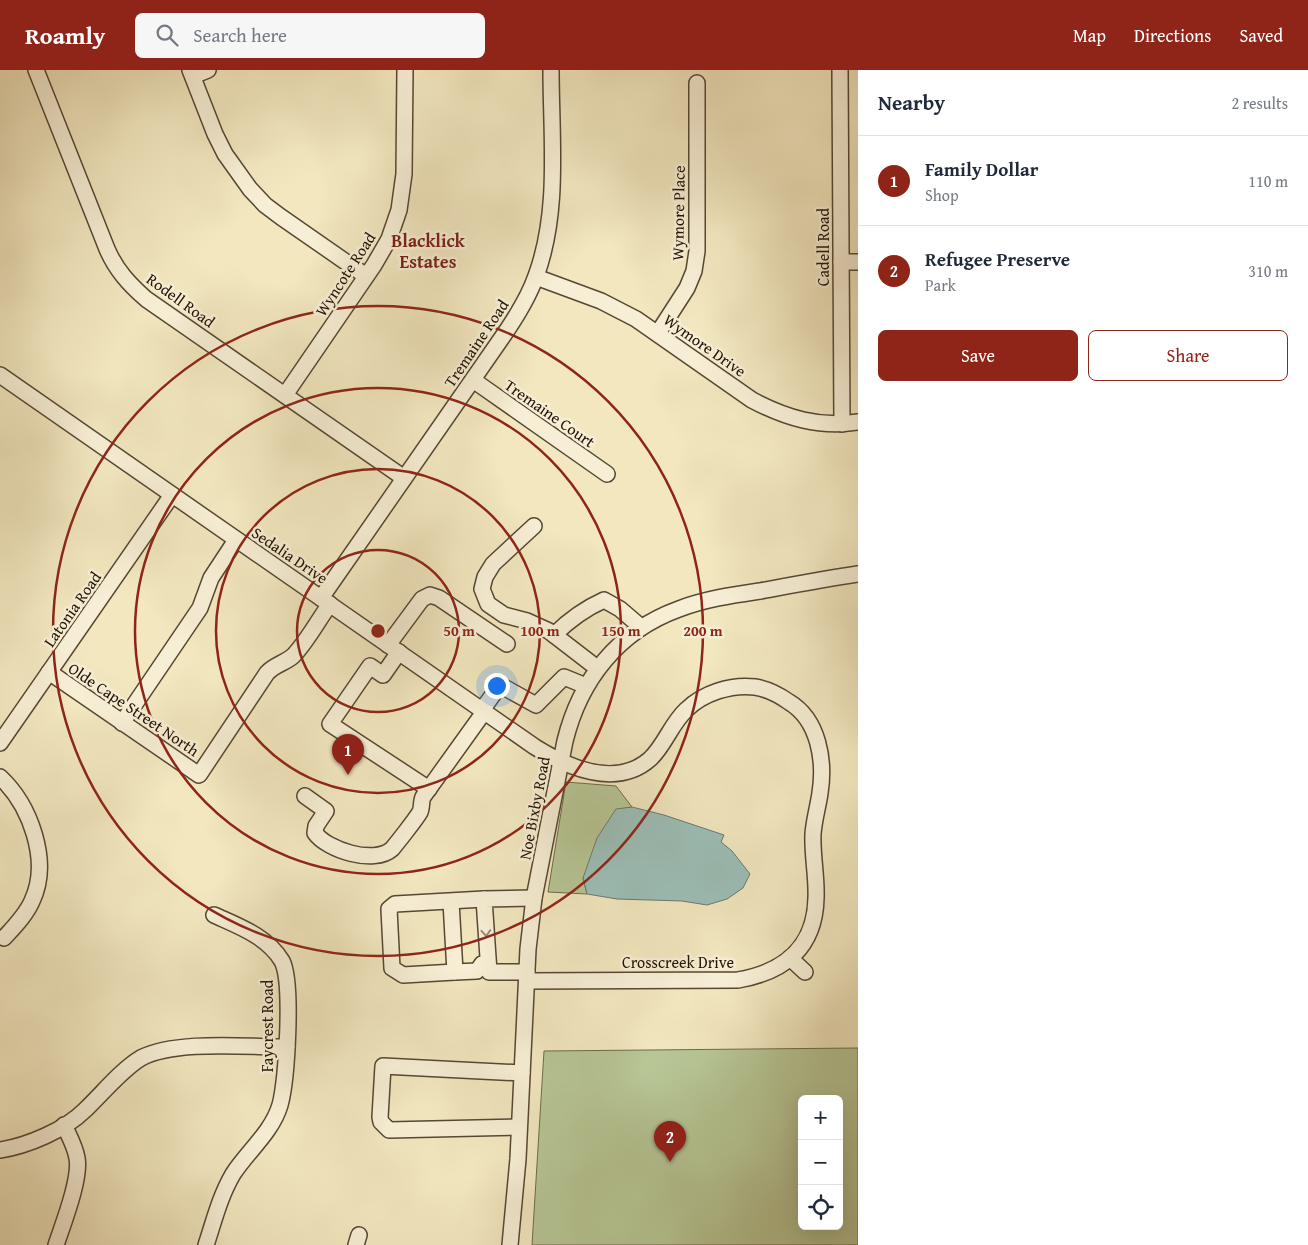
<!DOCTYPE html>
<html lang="en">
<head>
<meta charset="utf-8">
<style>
  :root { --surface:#fff; --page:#f6f6f7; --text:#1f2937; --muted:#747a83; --line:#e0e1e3; --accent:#8f2418 }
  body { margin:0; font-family:"Gentium Book Plus",serif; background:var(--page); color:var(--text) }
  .controls { position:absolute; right:15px; bottom:15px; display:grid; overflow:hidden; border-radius:8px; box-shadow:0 5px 20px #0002 }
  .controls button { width:45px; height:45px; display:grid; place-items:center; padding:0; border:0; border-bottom:1px solid var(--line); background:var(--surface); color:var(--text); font:25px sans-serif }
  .you { position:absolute; left:496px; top:615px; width:18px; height:18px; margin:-12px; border:4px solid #fff; border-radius:50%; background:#1a73e8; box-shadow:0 0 0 8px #1a73e833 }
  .badge { display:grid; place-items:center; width:32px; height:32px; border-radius:50%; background:var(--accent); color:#fff; font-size:16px; font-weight:700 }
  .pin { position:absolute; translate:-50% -41px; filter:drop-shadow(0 1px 2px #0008) }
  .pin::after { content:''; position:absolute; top:26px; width:18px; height:15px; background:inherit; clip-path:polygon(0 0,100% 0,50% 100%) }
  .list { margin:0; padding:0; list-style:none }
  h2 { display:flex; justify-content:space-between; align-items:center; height:65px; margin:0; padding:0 20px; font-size:21px }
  h2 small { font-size:16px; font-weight:400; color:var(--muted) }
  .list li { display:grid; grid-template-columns:32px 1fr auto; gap:15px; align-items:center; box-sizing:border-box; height:90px; padding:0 20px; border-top:1px solid var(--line) }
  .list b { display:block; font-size:19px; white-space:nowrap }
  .list p { margin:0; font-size:16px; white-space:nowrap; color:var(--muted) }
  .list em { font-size:16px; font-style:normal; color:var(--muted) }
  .actions { display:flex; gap:10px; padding:15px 20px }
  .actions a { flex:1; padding:11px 0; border:1px solid var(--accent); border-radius:8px; text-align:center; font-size:18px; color:var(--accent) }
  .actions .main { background:var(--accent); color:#fff }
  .icon { flex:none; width:28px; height:28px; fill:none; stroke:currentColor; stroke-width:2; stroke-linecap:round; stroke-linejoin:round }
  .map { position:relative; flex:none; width:858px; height:1175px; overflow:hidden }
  header { display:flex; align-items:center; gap:30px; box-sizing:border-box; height:70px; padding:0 25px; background:var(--accent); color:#fff }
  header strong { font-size:24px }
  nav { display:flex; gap:28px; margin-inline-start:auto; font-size:18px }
  .search { width:350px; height:45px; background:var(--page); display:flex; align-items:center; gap:12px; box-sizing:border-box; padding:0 18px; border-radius:8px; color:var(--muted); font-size:19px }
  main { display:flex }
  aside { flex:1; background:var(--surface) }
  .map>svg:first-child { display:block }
  .green { fill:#b7c695; stroke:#6c6c4c; fill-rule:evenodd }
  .water { fill:#9cbfb8; stroke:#6b7a70 }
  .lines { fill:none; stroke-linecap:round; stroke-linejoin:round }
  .minor-casing { stroke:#564733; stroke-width:18 }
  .minor { stroke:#f7efd5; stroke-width:15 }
  .oneway { stroke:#978c77 }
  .ring { fill:none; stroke:#8f2418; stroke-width:2.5 }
  .labels { text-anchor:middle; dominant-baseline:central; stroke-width:5; stroke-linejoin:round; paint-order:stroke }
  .street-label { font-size:16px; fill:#221204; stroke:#f7efd5 }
  .neighbourhood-label { font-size:18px; font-weight:bold; fill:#7a1f14; stroke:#f7efd5 }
  .centre { fill:#8f2418; stroke:#f7efd5; stroke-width:2.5 }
  .ring-label { font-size:15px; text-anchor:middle; font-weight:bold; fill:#8f2418; stroke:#f7efd5; stroke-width:5; stroke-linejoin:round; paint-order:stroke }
</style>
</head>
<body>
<header>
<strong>Roamly</strong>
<div class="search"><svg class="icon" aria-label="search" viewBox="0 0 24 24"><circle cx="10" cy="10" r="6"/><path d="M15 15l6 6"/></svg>Search here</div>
<nav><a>Map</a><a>Directions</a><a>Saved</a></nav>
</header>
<main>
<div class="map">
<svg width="858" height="1175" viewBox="0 0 858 1175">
  <rect width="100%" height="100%" fill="#f2e7bf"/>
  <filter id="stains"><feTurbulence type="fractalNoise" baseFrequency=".004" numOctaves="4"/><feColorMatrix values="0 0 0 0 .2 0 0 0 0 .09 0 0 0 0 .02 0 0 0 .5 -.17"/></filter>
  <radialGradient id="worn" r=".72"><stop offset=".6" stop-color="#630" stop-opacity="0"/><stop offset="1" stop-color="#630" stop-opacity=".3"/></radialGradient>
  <!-- green -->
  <g class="green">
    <polygon points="566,712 616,716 632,737 616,740 583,808 587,824 548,822"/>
    <path d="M858 978V1175H532L544 981ZM802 1029H839V1156H802Z"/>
  </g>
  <!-- water -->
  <polygon class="water" points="632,737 664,745 724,765 721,772 732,781 750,804 743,818 727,829 707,835 682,831 617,829 587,824 583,808 597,768 616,739"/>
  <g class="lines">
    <!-- minor casing -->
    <g class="minor-casing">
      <g id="minor">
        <path d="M36 0 107 179C116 200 129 214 146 229L404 408"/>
        <polyline points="190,0 215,64 225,84 250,119 265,135 281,147 366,206"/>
        <polyline points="840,0 842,354"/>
        <polyline points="193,6 208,0"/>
        <polyline points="841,192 858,192"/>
        <path d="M536 207 601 231 636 249 752 330C786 348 819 358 858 352"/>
        <polyline points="658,263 687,218 694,201 697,181 697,13"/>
        <path d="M0 305 535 677C567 697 616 719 650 689 665 675 671 654 686 640 703 623 731 614 755 617 768 619 779 625 789 632 819 650 825 691 820 723 818 737 814 750 813 764 812 785 817 807 816 828 815 878 784 902 738 910L527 911"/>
        <polyline points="473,310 607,404"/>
        <polyline points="285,325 374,195 389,169 399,140 404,104 405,0"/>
        <polyline points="534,456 493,494 485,507 482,519 488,534 504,545 527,551 549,561 597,598"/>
        <path d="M321 528 501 269C515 249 528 229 536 206 560 141 551 68 551 0"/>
        <path d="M554 565C569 550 584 539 604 530L620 539 641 557"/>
        <polyline points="388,575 422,529 430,525 439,528 507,574"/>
        <polyline points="399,582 383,605 370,596 330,654 429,719"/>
        <path d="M49 602 199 705 267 603C274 595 285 593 293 586 306 573 319 549 330 534"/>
        <polyline points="482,640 500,615 536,635 564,607 586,616"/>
        <polyline points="122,653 200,538 211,508 236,470"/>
        <polyline points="0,673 172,425"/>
        <path d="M0 707C30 735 51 791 32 831 26 845 14 857 4 868"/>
        <path d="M305 726 326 741 316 756 315 763C327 780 374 795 392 779 397 773 416 749 420 742 422 738 421 731 423 727L484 642"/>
        <polyline points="451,832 455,902 477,901 482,894 488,894"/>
        <polyline points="790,888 805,902"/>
        <polyline points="455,902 403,905 392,898 389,839 395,834 484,829"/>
        <polyline points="527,902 489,902 484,829 534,828"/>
        <polyline points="519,1057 389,1060 381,1052 380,1047 383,996 522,1003"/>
        <path d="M0 1080C27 1076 65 1060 85 1040 102 1024 121 1000 141 988 175 970 247 977 287 977"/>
        <path d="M56 1175C63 1154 81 1108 77 1088 75 1076 69 1066 64 1055"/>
        <path d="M206 1175C214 1151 220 1126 233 1104 248 1081 272 1062 280 1035 287 1010 293 912 282 891 267 866 238 856 214 845"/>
        <polyline points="356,1175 359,1165"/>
        <path d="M510 1175 518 1089 528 879 534 828 565 671C580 610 618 561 679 539 705 529 733 525 760 521 793 515 825 509 858 504"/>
      </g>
    </g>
    <!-- minor -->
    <use href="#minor" class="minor"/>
  </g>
  <!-- one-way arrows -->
  <defs><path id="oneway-chevron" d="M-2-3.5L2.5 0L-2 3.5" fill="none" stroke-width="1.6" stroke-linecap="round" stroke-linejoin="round" transform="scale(1.25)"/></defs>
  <use class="oneway" href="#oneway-chevron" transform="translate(486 863) rotate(86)"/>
  <!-- distance rings -->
  <g class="ring">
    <circle cx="378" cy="561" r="81"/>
    <circle cx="378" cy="561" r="162"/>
    <circle cx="378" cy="561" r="243"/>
    <circle cx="378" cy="561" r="325"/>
  </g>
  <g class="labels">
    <!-- street labels -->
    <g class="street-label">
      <text transform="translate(678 143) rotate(-89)">Wymore Place</text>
      <text transform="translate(823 177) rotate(-90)">Cadell Road</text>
      <text transform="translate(345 204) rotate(-57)">Wyncote Road</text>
      <text transform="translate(181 230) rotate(36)">Rodell Road</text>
      <text transform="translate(476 273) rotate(-56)">Tremaine Road</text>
      <text transform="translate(705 275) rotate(35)">Wymore Drive</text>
      <text transform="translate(550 343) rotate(35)">Tremaine Court</text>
      <text transform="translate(290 485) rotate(34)">Sedalia Drive</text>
      <text transform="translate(72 539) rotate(-55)">Latonia Road</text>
      <text transform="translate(134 639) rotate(34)">Olde Cape Street North</text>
      <text transform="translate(534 738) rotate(-79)">Noe Bixby Road</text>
      <text x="678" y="892">Crosscreek Drive</text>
      <text transform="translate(267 956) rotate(-90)">Faycrest Road</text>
    </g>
    <!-- neighbourhood labels -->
    <g class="neighbourhood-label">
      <text x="428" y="170">Blacklick<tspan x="428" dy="21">Estates</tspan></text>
    </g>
  </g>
  <circle cx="378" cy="561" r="8" class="centre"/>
  <g class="ring-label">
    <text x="459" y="566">50 m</text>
    <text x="540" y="566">100 m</text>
    <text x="621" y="566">150 m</text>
    <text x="703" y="566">200 m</text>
  </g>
  <rect width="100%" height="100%" filter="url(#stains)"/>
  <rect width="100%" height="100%" fill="url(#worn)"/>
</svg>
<div class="controls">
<button>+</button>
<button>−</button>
<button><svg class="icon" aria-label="locate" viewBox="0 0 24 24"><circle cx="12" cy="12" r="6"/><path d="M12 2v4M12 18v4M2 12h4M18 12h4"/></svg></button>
</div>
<div class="you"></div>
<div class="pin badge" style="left:348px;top:705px">1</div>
<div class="pin badge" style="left:670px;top:1092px">2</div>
</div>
<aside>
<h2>Nearby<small>2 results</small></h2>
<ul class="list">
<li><span class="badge">1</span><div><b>Family Dollar</b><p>Shop</p></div><em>110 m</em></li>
<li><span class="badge">2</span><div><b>Refugee Preserve</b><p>Park</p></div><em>310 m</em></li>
</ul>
<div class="actions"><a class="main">Save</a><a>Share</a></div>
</aside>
</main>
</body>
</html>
